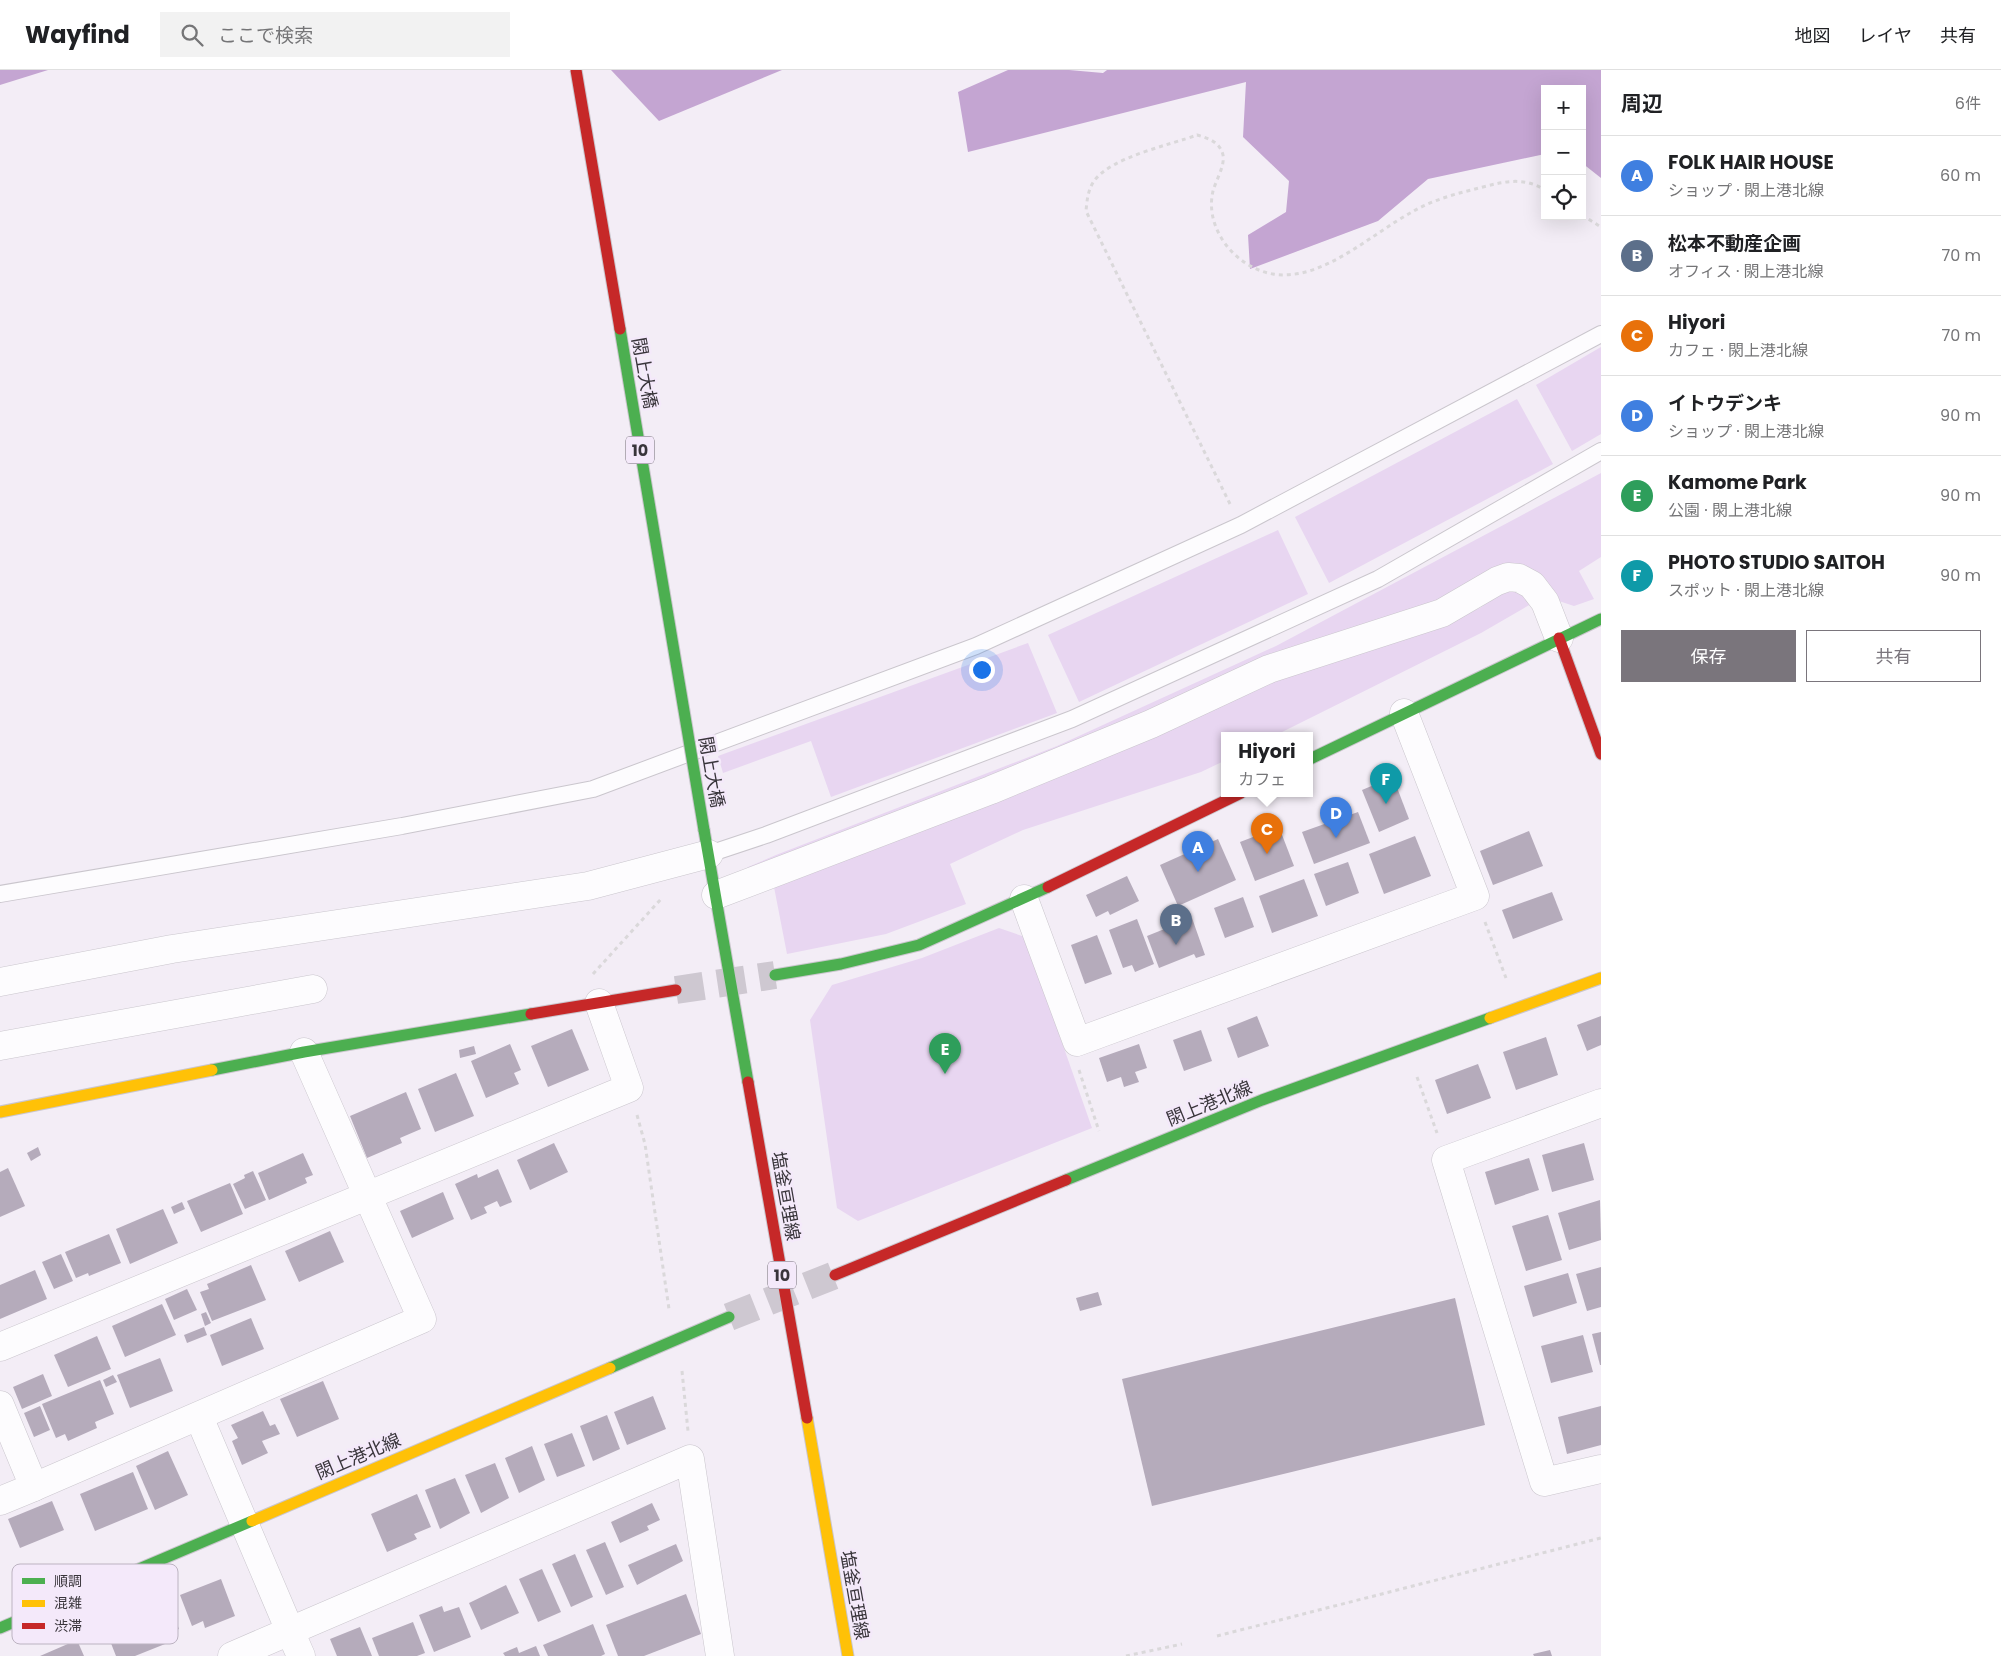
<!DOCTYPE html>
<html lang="ja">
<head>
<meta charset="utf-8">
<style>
  :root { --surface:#fff; --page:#f2f2f2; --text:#202124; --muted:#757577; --line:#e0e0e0; --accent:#7a757c }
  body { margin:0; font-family:Poppins,"Noto Sans JP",sans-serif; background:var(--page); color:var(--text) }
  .controls { position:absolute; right:15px; top:15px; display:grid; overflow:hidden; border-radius:0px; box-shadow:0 5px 20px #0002 }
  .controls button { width:45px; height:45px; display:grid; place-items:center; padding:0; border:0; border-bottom:1px solid var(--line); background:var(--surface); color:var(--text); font:25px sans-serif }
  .you { position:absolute; left:981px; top:599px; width:18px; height:18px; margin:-12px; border:4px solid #fff; border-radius:50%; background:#1a73e8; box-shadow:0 0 0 8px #1a73e833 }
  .badge { display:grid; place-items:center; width:32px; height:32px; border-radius:50%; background:var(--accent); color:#fff; font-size:16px; font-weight:700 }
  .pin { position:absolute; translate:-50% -41px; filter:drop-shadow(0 1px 2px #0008) }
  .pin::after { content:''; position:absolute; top:26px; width:18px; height:15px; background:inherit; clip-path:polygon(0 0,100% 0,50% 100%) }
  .popup { position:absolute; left:1221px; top:662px; width:92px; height:65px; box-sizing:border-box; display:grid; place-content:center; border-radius:0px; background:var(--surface); filter:drop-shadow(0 1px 4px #0005); font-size:16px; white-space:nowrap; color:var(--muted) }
  .popup b { font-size:19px; color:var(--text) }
  .popup::after { content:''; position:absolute; left:50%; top:100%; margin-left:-10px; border:10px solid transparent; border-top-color:var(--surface) }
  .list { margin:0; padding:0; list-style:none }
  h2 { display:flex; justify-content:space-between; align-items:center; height:65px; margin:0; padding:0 20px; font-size:21px }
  h2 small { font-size:16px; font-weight:400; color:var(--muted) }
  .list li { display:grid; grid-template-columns:32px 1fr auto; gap:15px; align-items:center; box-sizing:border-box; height:80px; padding:0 20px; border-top:1px solid var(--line) }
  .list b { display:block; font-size:19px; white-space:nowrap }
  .list p { margin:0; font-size:16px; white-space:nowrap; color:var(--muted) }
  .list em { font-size:16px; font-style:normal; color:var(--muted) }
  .actions { display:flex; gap:10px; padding:15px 20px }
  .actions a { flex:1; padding:11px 0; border:1px solid var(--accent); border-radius:0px; text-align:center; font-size:18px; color:var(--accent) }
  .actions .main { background:var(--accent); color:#fff }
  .icon { flex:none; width:28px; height:28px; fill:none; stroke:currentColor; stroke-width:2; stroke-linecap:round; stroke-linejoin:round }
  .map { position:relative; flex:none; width:1601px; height:1586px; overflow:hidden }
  header { display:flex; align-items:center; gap:30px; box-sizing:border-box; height:70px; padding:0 25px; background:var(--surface); border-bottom:1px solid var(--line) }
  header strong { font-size:24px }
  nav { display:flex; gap:28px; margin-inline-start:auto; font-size:18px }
  .search { width:350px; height:45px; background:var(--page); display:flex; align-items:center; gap:12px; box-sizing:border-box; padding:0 18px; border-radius:0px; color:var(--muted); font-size:19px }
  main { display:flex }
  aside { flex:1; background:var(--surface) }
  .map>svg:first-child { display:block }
  .green { fill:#e8d6f1 }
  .water { fill:#c4a5d2 }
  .building { fill:#b5abbb }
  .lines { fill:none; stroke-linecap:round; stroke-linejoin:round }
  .street-tunnel { stroke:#cec8d1; stroke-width:28; stroke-dasharray:28 14; stroke-linecap:butt }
  .secondary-tunnel { stroke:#cec8d1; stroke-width:28; stroke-dasharray:28 14; stroke-linecap:butt }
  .lane-casing { stroke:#cac6cd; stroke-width:18 }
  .street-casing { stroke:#cac6cd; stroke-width:29 }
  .fast-casing { stroke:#cac6cd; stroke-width:13 }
  .slow-casing { stroke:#cac6cd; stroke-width:13 }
  .jam-casing { stroke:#cac6cd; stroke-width:13 }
  .path { stroke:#dad8da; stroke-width:3; stroke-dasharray:4 4; stroke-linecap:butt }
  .lane { stroke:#fdfcfe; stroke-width:16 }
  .street { stroke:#fdfcfe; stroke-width:28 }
  .fast { stroke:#4caf50; stroke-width:11 }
  .slow { stroke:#ffc107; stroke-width:11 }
  .jam { stroke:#c62828; stroke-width:11 }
  .fast-bridge-casing { stroke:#cac6cd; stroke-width:13; stroke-linecap:butt }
  .jam-bridge-casing { stroke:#cac6cd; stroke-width:13; stroke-linecap:butt }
  .fast-bridge { stroke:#4caf50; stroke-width:11 }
  .jam-bridge { stroke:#c62828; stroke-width:11 }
  .labels { text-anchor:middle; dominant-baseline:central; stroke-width:5; stroke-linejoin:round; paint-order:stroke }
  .shield { fill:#f4e9fa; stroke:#716b74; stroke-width:1 }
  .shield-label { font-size:16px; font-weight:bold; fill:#39353b }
  .street-label { font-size:18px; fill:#39353b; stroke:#f4e9fa }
  .key { fill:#f4e9fa; stroke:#bcb3c1; stroke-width:1 }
  .key-label { font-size:14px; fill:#39353b }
</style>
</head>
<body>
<header>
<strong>Wayfind</strong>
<div class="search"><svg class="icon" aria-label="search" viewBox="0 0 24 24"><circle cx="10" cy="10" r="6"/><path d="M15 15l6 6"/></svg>ここで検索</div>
<nav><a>地図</a><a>レイヤ</a><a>共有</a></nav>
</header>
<main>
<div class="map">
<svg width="1601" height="1586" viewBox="0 0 1601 1586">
  <rect width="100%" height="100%" fill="#f3edf6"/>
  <!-- green -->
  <g class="green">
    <polygon points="1601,277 1601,364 1572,381 1536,315"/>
    <polygon points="1517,329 1553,394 1329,513 1295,447"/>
    <polygon points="1601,403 1601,487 1579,501 1594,529 1574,536 1553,529 1528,501 1430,535 1062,683 745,807 748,797 776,785 1057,676 1276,576"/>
    <polygon points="1278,460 1308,524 1079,632 1048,565"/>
    <polygon points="1512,520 1527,526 1531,534 1481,563 1276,665 1224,665 1224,691 1201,702 1023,760 950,794 966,834 886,864 787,884 774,817 1283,606 1450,551 1480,538 1503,522"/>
    <polygon points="1028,573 1057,643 831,727 811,671 723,703 718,686"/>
    <polygon points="999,858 1025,867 1092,1058 858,1151 837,1138 810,950 832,915 922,888"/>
  </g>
  <!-- water -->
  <g class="water">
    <polygon points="0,0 48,0 0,15"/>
    <polygon points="611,0 782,0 659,51"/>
    <polygon points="1008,0 1069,0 1103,3 1107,0 1601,0 1601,108 1582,93 1582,19 1545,19 1545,84 1428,109 1378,151 1250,199 1248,165 1286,142 1289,111 1243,67 1246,12 968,82 958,22"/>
  </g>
  <!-- building -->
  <g class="building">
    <polygon points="1393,707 1409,749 1379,762 1362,720"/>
    <polygon points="1358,742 1370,773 1314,794 1302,762"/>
    <polygon points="1279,757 1294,796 1255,811 1240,772"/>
    <polygon points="1529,761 1543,796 1493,815 1480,781"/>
    <polygon points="1415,766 1431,806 1384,824 1369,784"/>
    <polygon points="1218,769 1236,810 1178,836 1160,795"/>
    <polygon points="1348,792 1359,823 1326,836 1314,804"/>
    <polygon points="1127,806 1139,831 1110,845 1108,841 1096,847 1086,825"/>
    <polygon points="1304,809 1318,846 1272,863 1259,826"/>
    <polygon points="1552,822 1563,850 1513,869 1502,840"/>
    <polygon points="1243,827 1254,857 1225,868 1214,838"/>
    <polygon points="1192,848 1205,885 1196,888 1194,884 1159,898 1147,866"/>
    <polygon points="1137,849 1154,894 1135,902 1132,895 1123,898 1109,860"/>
    <polygon points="1097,865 1112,904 1085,914 1071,875"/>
    <polygon points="1257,946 1269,976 1238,988 1227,958"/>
    <polygon points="1601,946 1601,975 1587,981 1577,955"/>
    <polygon points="572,959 589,1000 548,1017 531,976"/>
    <polygon points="1201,960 1212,991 1184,1001 1173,970"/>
    <polygon points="1546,967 1558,1005 1516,1020 1503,982"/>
    <polygon points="510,974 521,1000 514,1003 519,1014 486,1028 471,991"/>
    <polygon points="1139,974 1147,998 1135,1002 1139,1012 1124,1017 1121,1007 1107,1012 1099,988"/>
    <polygon points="474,976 476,984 460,988 459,980"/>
    <polygon points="1478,994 1491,1028 1447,1044 1435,1010"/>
    <polygon points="456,1003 474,1046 435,1062 418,1019"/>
    <polygon points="406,1022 421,1059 400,1068 402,1073 367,1088 350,1046"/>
    <polygon points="554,1073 568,1102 530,1120 517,1090"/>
    <polygon points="1584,1073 1594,1110 1552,1122 1542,1085"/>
    <polygon points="38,1077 41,1085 31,1091 27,1083"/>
    <polygon points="303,1083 313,1105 305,1108 307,1113 269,1130 258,1103"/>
    <polygon points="1529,1088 1539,1120 1495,1135 1485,1102"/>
    <polygon points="8,1098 25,1136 0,1147 0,1102"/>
    <polygon points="498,1099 512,1132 500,1137 497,1131 484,1137 487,1143 471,1150 455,1114 477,1104 478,1108"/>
    <polygon points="253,1101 266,1130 245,1139 233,1114 245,1108 244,1105"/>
    <polygon points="230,1113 243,1144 201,1162 187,1131"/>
    <polygon points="443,1122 454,1149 412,1168 400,1141"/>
    <polygon points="1600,1130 1601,1170 1569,1180 1558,1143"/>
    <polygon points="182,1132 185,1139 174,1144 171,1137"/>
    <polygon points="163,1139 178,1173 130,1194 116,1159"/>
    <polygon points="1548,1145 1562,1190 1526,1201 1512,1156"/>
    <polygon points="330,1161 344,1192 299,1212 285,1181"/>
    <polygon points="109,1164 121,1193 89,1206 88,1203 76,1208 65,1182"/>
    <polygon points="61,1184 73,1211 54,1219 42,1192"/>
    <polygon points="251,1195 266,1230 212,1251 200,1222 209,1219 207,1214"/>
    <polygon points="1601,1197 1601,1237 1587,1241 1576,1204"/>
    <polygon points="35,1200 47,1229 0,1249 0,1215"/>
    <polygon points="1568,1203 1577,1233 1533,1247 1524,1216"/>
    <polygon points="187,1219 197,1240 174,1250 165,1229"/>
    <polygon points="1098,1222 1102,1235 1080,1241 1076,1228"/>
    <polygon points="1455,1228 1485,1355 1152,1436 1122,1309"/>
    <polygon points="162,1234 176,1265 125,1287 112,1256"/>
    <polygon points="206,1242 211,1253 205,1256 201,1244"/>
    <polygon points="251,1248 264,1279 222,1296 210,1265"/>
    <polygon points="204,1257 207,1265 187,1273 184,1265"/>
    <polygon points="1601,1262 1601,1295 1600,1295 1592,1264"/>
    <polygon points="1583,1265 1593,1302 1551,1313 1541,1276"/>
    <polygon points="97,1266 111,1299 68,1317 54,1285"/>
    <polygon points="160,1288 173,1321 130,1338 117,1305"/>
    <polygon points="43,1304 52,1326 22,1339 13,1317"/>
    <polygon points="113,1305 117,1312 106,1317 103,1310"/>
    <polygon points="100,1310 114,1344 95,1352 97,1358 68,1371 65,1364 56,1368 42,1334"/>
    <polygon points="323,1311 339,1349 297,1367 280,1329"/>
    <polygon points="653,1326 666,1359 627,1375 614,1342"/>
    <polygon points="40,1336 50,1360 34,1367 24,1343"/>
    <polygon points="1601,1336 1601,1375 1567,1384 1558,1347"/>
    <polygon points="263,1341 270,1356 275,1354 280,1364 262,1371 268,1383 242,1395 232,1371 238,1368 231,1355"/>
    <polygon points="607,1345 620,1379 593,1391 580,1356"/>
    <polygon points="572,1363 585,1396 557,1407 544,1374"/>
    <polygon points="532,1376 545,1410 519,1423 505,1388"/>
    <polygon points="168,1381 188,1425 155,1440 136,1396"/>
    <polygon points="495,1393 509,1428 481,1443 465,1405"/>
    <polygon points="133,1402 148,1439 95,1461 80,1424"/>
    <polygon points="455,1408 470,1443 440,1459 425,1420"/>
    <polygon points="417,1424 431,1457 414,1464 417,1469 387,1482 371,1444"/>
    <polygon points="52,1431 64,1460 20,1478 8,1449"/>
    <polygon points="652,1433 660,1450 647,1456 649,1460 620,1473 611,1452"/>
    <polygon points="605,1472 624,1517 606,1525 586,1480"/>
    <polygon points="676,1474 683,1491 637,1515 628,1495"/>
    <polygon points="575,1484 593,1527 571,1537 552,1494"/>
    <polygon points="542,1499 561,1542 538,1552 519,1509"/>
    <polygon points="221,1509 235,1546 205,1558 203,1551 192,1556 180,1525"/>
    <polygon points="506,1515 519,1543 481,1560 469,1533"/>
    <polygon points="686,1524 701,1564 644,1586 618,1586 606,1555"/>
    <polygon points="167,1527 179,1559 166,1564 170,1572 135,1586 116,1586 103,1553"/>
    <polygon points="442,1536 444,1542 459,1537 471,1567 434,1582 419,1545"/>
    <polygon points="413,1552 425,1583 417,1586 379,1586 372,1568"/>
    <polygon points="593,1554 605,1584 601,1586 548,1586 543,1575"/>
    <polygon points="360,1557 372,1586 337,1586 330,1569"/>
    <polygon points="77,1570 84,1586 40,1586"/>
    <polygon points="536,1576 540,1586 505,1586 503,1583 517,1577 519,1583"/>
    <polygon points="1550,1580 1552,1586 1534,1586 1533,1584"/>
  </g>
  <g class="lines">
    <!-- street-tunnel -->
    <polyline class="street-tunnel" points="729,1247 835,1205"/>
    <!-- secondary-tunnel -->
    <polyline class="secondary-tunnel" points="676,920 775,905"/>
    <!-- lane casing -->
    <g class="lane-casing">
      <g id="lane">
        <polyline points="709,784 766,765 1072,649 1378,509 1601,381"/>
        <polyline points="0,824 402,756 593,719 976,576 1241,455 1601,264"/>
      </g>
    </g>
    <!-- street casing -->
    <g class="street-casing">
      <g id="street">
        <polyline points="716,825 991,720 1151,654 1269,599 1442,543 1497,511 1508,507 1519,508 1532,515 1545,532 1559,568"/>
        <polyline points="1024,829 1077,972 1475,826 1404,643"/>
        <polyline points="0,912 172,879 588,816 709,784"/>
        <polyline points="0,976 313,919"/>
        <polyline points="1601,1033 1446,1090 1544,1412 1601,1399"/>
        <polyline points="0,1277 629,1018 599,933"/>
        <polyline points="0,1335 34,1417 0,1431"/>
        <polyline points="199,1347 290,1561 690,1389 720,1586"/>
        <polyline points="34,1417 422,1249 304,982"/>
        <polyline points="232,1586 290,1561 301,1586"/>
      </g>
    </g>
    <!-- fast casing -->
    <g class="fast-casing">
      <g id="fast">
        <polyline points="1310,689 1601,549"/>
        <polyline points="704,760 748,1012"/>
        <polyline points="775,905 841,894 919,875 1048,817"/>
        <polyline points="212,1000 304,982 531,944"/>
        <polyline points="1066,1110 1262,1030 1490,948"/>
        <polyline points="610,1298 729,1247"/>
        <polyline points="0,1558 252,1451"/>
      </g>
    </g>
    <!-- slow casing -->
    <g class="slow-casing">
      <g id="slow">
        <polyline points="1490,948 1601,908"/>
        <polyline points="0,1042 212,1000"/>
        <polyline points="807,1348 848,1586"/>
        <polyline points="252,1451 610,1298"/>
      </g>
    </g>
    <!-- jam casing -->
    <g class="jam-casing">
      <g id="jam">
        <polyline points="1559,568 1601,684"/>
        <polyline points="1048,817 1241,723"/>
        <polyline points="531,944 676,920"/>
        <polyline points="748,1012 807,1348"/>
        <polyline points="835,1205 1066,1110"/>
      </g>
    </g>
    <!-- path -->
    <g class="path">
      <polyline points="1582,145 1601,157"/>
      <path d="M1230 434 1086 141C1087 130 1088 120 1094 111 1111 87 1170 75 1197 65 1208 68 1220 72 1223 85 1225 96 1216 110 1213 121 1204 159 1236 198 1273 204 1322 212 1371 164 1412 142 1434 129 1459 123 1483 117 1506 111 1524 107 1545 120"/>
      <polyline points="1485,852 1506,908"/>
      <polyline points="593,904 661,829"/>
      <polyline points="1079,1000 1099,1061"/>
      <polyline points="1417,1007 1437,1063"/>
      <polyline points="637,1045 645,1074 669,1239"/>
      <polyline points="682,1301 688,1361"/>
      <polyline points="1217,1566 1601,1468"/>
      <polyline points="1126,1586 1182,1574"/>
    </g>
    <!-- lane -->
    <use href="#lane" class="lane"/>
    <!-- street -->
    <use href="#street" class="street"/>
    <!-- fast -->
    <use href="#fast" class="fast"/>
    <!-- slow -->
    <use href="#slow" class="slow"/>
    <!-- jam -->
    <use href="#jam" class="jam"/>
    <!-- fast-bridge casing -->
    <g class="fast-bridge-casing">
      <polyline id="fast-bridge" points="620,259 704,760"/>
    </g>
    <!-- jam-bridge casing -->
    <g class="jam-bridge-casing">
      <polyline id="jam-bridge" points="576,0 620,259"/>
    </g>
    <!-- fast-bridge -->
    <use href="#fast-bridge" class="fast-bridge"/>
    <!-- jam-bridge -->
    <use href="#jam-bridge" class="jam-bridge"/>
  </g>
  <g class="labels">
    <!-- shield labels -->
    <g class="shield">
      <rect x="626" y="366.5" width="28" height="27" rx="4"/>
      <rect x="768" y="1191.5" width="28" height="27" rx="4"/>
    </g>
    <g class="shield-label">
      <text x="640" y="380">10</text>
      <text x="782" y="1205">10</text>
    </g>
    <!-- street labels -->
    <g class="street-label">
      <text transform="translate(645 303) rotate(80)">閖上大橋</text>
      <text transform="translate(712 702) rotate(80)">閖上大橋</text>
      <text transform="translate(1209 1033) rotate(-22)">閖上港北線</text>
      <text transform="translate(786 1126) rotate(80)">塩釜亘理線</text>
      <text transform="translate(358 1386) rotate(-23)">閖上港北線</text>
      <text transform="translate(855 1525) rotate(80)">塩釜亘理線</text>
    </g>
  </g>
  <!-- legend -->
  <rect x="12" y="1494" width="166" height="80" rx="8" class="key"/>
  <rect x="22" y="1508" width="23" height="6" fill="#4caf50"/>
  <rect x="22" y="1530" width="23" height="7" fill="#ffc107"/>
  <rect x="22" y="1553" width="23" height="6" fill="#c62828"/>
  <g class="key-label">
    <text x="54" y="1516">順調</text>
    <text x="54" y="1538">混雑</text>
    <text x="54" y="1561">渋滞</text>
  </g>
</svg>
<div class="controls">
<button>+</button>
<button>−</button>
<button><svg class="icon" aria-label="locate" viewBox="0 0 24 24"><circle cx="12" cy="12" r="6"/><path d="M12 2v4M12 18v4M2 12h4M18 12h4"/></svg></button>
</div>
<div class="you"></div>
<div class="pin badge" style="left:1198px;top:802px;background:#3f7fe0">A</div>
<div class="pin badge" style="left:1176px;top:875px;background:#5c6f8a">B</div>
<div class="pin badge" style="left:1267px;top:784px;background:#e8710a">C</div>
<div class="popup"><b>Hiyori</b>カフェ</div>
<div class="pin badge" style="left:1336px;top:768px;background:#3f7fe0">D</div>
<div class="pin badge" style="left:945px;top:1004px;background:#2e9e5b">E</div>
<div class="pin badge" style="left:1386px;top:734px;background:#0f9aa8">F</div>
</div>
<aside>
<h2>周辺<small>6件</small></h2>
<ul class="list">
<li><span class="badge" style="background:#3f7fe0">A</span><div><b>FOLK HAIR HOUSE</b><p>ショップ · 閖上港北線</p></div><em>60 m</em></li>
<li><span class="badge" style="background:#5c6f8a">B</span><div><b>松本不動産企画</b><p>オフィス · 閖上港北線</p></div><em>70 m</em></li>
<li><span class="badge" style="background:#e8710a">C</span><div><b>Hiyori</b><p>カフェ · 閖上港北線</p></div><em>70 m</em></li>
<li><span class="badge" style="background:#3f7fe0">D</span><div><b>イトウデンキ</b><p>ショップ · 閖上港北線</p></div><em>90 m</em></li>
<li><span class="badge" style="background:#2e9e5b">E</span><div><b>Kamome Park</b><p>公園 · 閖上港北線</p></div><em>90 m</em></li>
<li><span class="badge" style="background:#0f9aa8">F</span><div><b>PHOTO STUDIO SAITOH</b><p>スポット · 閖上港北線</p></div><em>90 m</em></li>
</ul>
<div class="actions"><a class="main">保存</a><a>共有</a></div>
</aside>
</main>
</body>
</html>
